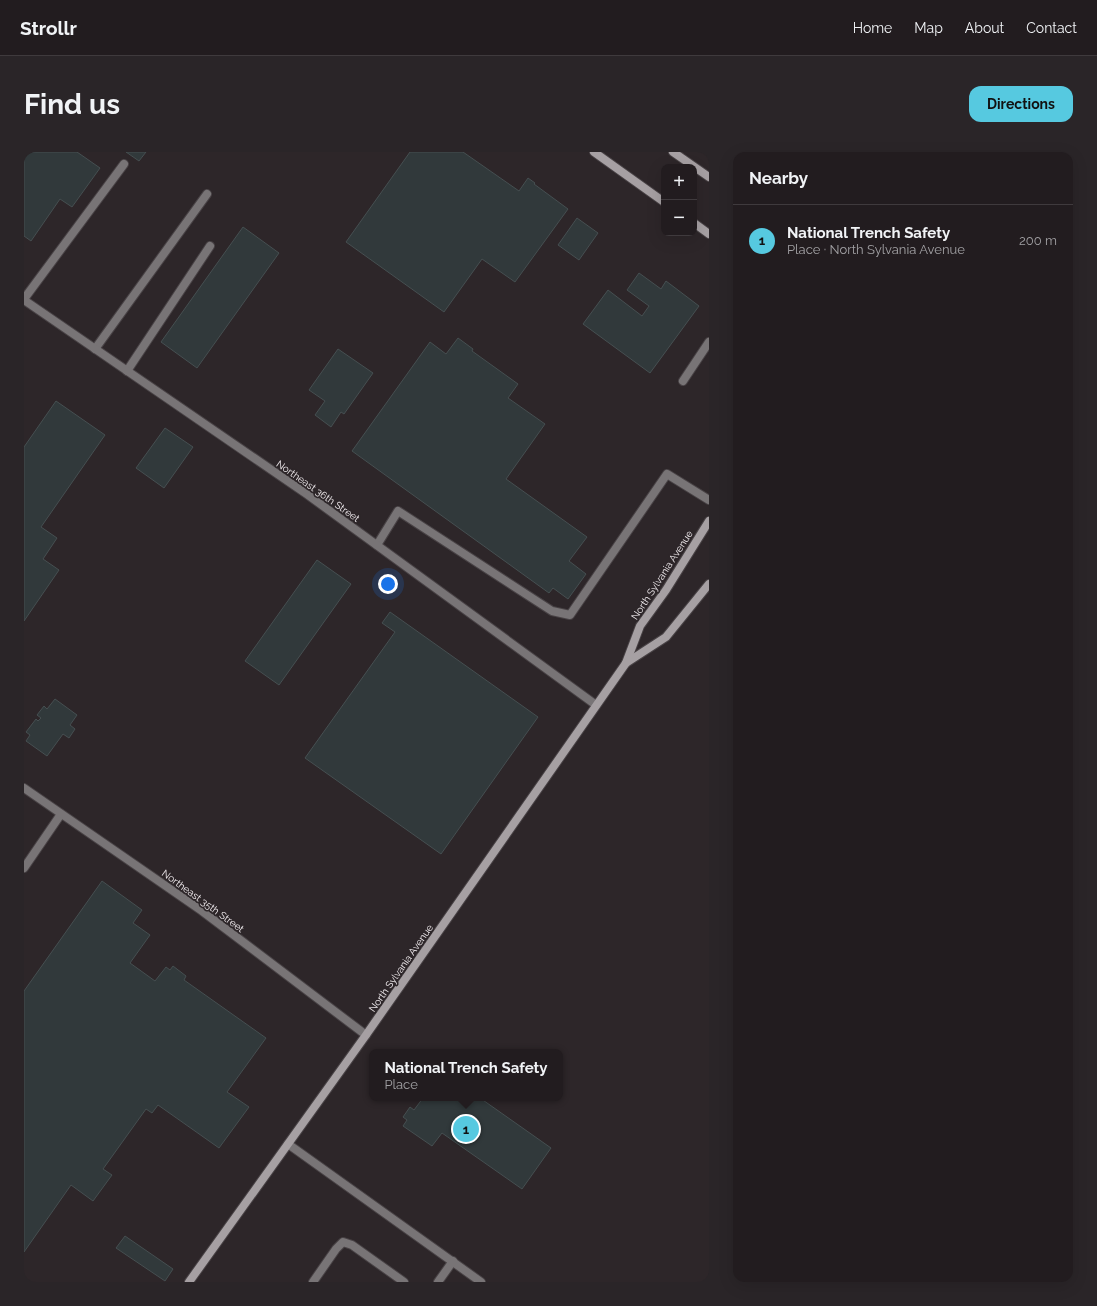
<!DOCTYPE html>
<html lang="en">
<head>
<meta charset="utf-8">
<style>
  :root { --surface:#221c1f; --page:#2a2528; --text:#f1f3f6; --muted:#a2a1a4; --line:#3f3a3d; --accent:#56c9e0 }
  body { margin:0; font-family:Raleway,sans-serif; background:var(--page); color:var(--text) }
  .controls { position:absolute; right:12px; top:12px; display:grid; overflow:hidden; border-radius:8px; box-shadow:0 4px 16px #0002 }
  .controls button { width:36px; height:36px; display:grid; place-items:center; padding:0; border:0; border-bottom:1px solid var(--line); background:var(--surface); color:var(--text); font:20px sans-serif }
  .you { position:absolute; left:364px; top:432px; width:14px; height:14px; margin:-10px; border:3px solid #fff; border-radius:50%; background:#1a73e8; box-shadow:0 0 0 6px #1a73e833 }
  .badge { display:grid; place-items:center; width:26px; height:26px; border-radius:50%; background:var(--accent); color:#111; font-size:13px; font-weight:700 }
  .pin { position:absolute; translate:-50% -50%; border:2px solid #fff; box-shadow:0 1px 4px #0006 }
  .popup { position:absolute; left:345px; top:897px; width:194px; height:52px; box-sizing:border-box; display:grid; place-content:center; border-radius:8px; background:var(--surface); filter:drop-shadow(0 1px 3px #0005); font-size:13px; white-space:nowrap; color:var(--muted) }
  .popup b { font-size:15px; color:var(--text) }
  .popup::after { content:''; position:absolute; left:50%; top:100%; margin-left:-8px; border:8px solid transparent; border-top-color:var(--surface) }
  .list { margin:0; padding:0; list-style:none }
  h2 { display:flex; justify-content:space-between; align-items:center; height:52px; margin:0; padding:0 16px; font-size:17px }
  h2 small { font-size:13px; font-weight:400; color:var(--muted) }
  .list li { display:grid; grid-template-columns:26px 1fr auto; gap:12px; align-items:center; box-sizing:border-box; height:72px; padding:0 16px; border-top:1px solid var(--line) }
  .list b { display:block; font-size:15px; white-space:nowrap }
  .list p { margin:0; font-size:13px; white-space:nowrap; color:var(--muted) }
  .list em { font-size:13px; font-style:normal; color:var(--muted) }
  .map { position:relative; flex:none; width:685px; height:1130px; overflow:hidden; border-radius:12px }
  header { display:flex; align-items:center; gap:24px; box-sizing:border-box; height:56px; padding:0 20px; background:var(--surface); border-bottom:1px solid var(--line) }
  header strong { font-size:19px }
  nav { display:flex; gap:22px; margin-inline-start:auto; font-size:14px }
  .intro { display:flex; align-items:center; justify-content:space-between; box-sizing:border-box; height:96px; padding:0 24px }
  h1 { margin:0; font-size:28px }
  .button { padding:10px 18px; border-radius:12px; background:var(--accent); color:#111; font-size:14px; font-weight:700 }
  main { display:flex; gap:24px; padding:0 24px }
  aside { flex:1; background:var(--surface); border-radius:12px; box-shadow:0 4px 16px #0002 }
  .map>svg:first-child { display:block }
  .building { fill:#31393b; stroke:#464f51 }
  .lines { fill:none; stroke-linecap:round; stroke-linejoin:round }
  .service-casing { stroke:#484245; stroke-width:10 }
  .minor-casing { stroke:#484245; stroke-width:10 }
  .secondary-casing { stroke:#484245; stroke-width:10 }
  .service { stroke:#787476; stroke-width:8 }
  .minor { stroke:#787476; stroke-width:8 }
  .secondary { stroke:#a6a0a3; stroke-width:8 }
  .labels { text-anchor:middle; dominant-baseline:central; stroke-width:3.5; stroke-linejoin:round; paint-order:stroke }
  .street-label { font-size:10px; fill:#f1ecef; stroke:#2d2629 }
</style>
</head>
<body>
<header>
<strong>Strollr</strong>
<nav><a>Home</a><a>Map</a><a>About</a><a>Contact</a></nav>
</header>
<div class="intro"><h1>Find us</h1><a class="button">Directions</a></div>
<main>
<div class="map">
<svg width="685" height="1130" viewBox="0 0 685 1130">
  <rect width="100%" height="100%" fill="#2d2629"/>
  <!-- building -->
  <g class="building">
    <polygon points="0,0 53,0 76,16 48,55 36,47 7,89 0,84"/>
    <polygon points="102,0 122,0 115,9"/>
    <polygon points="386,0 439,0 495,39 504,26 511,31 510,32 544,57 491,130 458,107 420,160 322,90"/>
    <polygon points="553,66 574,81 555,108 534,93"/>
    <polygon points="219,75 255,101 173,216 137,190"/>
    <polygon points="615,121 637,137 642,129 675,154 626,221 559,172 584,138 618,164 625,154 603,138"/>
    <polygon points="434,186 449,197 448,199 494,232 484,246 521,272 482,327 563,385 545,409 562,422 544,447 529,436 525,441 328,299 406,190 422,202"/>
    <polygon points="314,197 349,221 320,262 317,260 307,275 291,263 301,249 285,238"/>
    <polygon points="32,249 81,283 17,375 33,386 19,407 35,418 0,469 0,295"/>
    <polygon points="141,276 169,295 140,336 112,316"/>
    <polygon points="293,408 327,432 255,533 221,509"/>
    <polygon points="366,460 514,565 417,702 281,606 371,480 358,471"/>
    <polygon points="31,547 53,563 46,573 51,577 45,586 39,582 23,604 2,589 6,583 2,580 12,567 14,569 17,566 13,563 20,554 23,557"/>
    <polygon points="78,729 118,758 109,771 126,783 106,811 131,829 142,815 146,818 149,814 162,824 160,828 242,886 203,940 225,955 195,996 134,953 128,961 122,957 79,1017 88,1023 69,1049 47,1033 0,1100 0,839"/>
    <polygon points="399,946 456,946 527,996 498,1037 418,981 408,994 379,974 383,968 379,965 386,955 390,958"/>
    <polygon points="101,1084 149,1117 141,1129 92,1096"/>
  </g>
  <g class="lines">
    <!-- service casing -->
    <g class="service-casing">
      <g id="service">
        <polyline points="0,147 100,12"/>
        <polyline points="71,197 183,42"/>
        <polyline points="103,219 186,94"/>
        <polyline points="659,229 685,190"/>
        <polyline points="353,393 374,359 528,459 546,463 643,322 685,348"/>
        <polyline points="0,716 37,662"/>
        <polyline points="264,992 457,1130"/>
        <polyline points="289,1130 312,1097 319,1090 328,1093 380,1130"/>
        <polyline points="414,1130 429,1109"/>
      </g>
    </g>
    <!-- minor casing -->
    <g class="minor-casing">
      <g id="minor">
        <polyline points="0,148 284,343 572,553"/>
        <polyline points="0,636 178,759 342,883"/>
      </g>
    </g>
    <!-- secondary casing -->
    <g class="secondary-casing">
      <g id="secondary">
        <polyline points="570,0 640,50"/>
        <polyline points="649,0 685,25"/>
        <polyline points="670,71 685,82"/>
        <polyline points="602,511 642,485 685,432"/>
        <polyline points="165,1130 342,883 602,511 616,474 642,438 685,369"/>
      </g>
    </g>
    <!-- service -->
    <use href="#service" class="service"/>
    <!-- minor -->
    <use href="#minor" class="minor"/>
    <!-- secondary -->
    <use href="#secondary" class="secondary"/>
  </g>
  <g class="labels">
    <!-- street labels -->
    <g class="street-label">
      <text transform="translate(294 339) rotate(35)">Northeast 36th Street</text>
      <text transform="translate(638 423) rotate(-57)">North Sylvania Avenue</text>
      <text transform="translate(179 749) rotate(36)">Northeast 35th Street</text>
      <text transform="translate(377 816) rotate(-55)">North Sylvania Avenue</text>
    </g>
  </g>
</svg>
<div class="controls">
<button>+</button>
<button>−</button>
</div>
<div class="you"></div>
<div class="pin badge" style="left:442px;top:977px">1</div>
<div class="popup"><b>National Trench Safety</b>Place</div>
</div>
<aside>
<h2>Nearby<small></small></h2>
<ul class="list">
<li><span class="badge">1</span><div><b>National Trench Safety</b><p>Place · North Sylvania Avenue</p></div><em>200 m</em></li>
</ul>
</aside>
</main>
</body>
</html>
